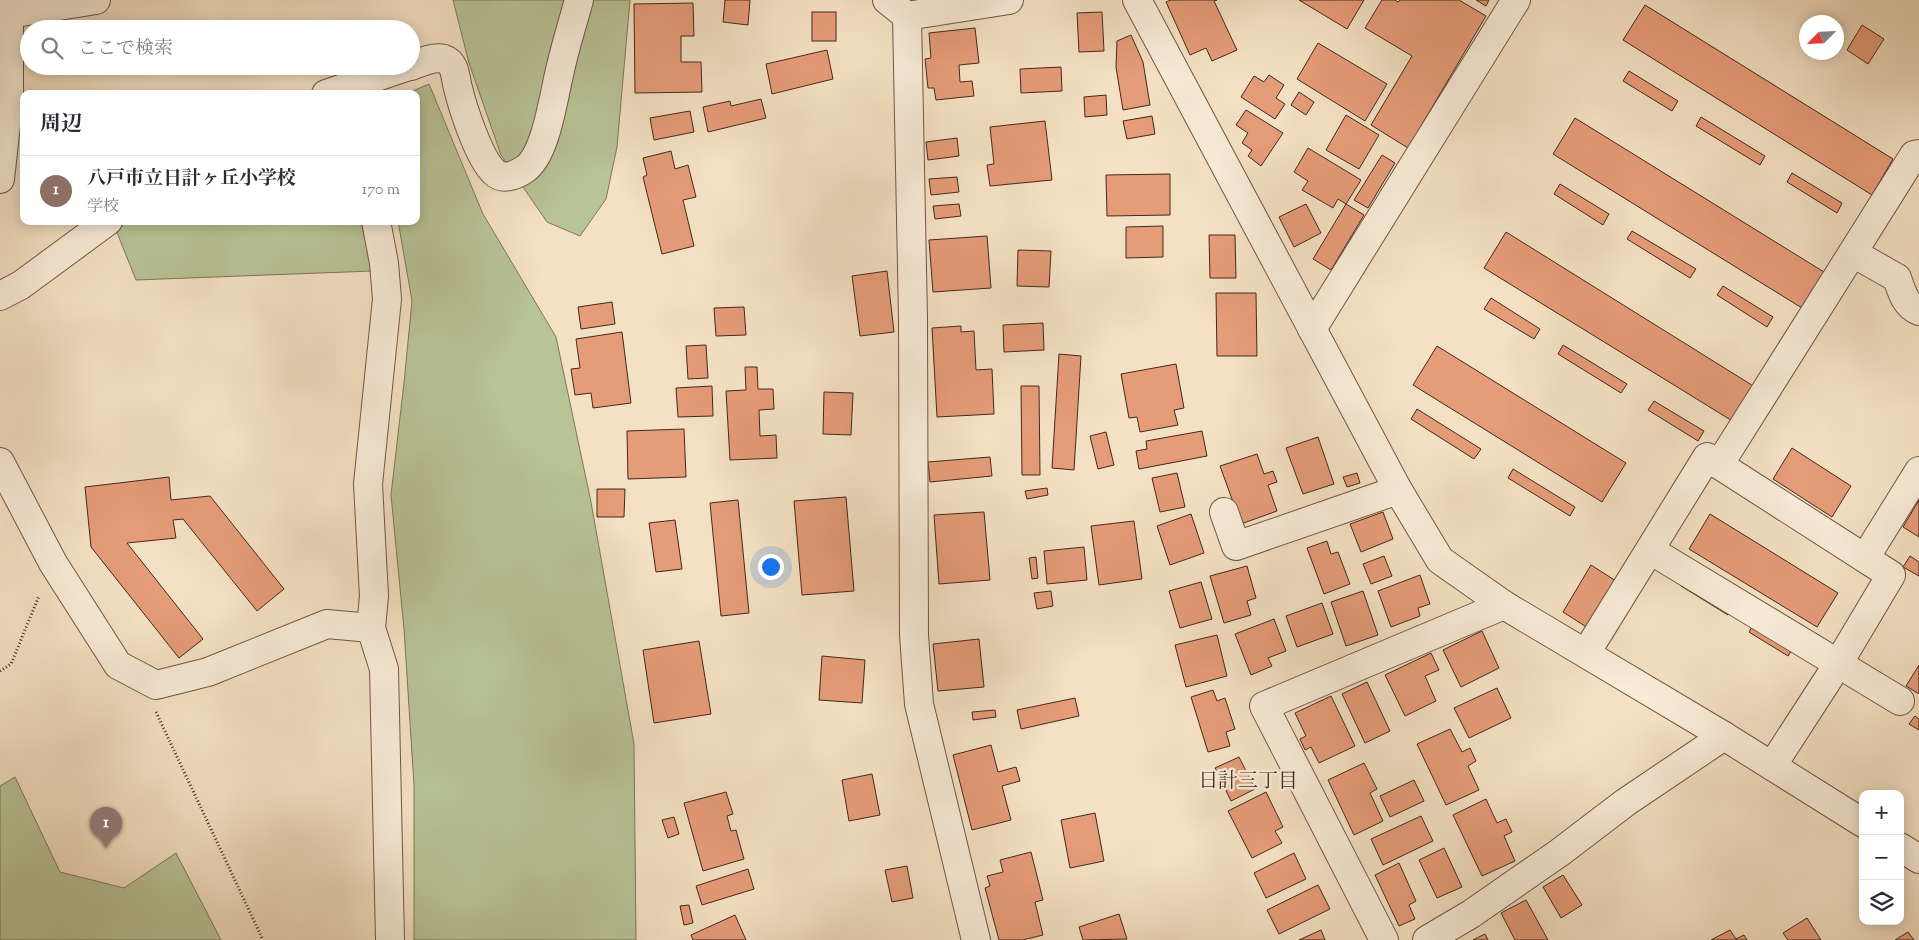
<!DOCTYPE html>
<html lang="ja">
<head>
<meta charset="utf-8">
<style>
  :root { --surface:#fff; --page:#f7f7f7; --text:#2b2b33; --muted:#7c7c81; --line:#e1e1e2; --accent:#8f2418 }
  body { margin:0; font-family:"Sorts Mill Goudy","Noto Serif JP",serif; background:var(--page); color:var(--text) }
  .controls { position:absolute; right:15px; bottom:15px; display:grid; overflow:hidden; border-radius:10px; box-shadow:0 2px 12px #0003 }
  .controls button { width:45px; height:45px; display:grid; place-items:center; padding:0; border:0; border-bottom:1px solid var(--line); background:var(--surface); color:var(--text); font:25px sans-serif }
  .compass { position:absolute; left:1799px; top:15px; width:45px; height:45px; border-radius:50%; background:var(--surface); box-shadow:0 2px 12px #0003; rotate:246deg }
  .you { position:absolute; left:770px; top:566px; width:18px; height:18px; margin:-12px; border:4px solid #fff; border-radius:50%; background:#1a73e8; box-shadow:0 0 0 8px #1a73e833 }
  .badge { display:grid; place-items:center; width:32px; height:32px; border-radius:50%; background:var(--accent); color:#fff; font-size:16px; font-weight:700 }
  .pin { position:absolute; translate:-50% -41px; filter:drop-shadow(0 1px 2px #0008) }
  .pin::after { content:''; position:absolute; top:26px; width:18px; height:15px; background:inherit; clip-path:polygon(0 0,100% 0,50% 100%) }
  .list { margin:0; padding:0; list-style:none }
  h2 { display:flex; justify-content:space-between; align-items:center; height:65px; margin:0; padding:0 20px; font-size:21px }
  h2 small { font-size:16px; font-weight:400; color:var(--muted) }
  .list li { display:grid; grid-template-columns:32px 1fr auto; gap:15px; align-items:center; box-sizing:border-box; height:70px; padding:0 20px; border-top:1px solid var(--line) }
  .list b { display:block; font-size:19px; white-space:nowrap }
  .list p { margin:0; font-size:16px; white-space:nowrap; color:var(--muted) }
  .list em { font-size:16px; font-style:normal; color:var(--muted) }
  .icon { flex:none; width:28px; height:28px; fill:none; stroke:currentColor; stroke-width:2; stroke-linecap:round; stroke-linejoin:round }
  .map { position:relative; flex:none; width:1919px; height:940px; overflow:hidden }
  .search { position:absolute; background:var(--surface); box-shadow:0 2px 12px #0003; left:20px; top:20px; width:400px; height:55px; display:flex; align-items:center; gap:12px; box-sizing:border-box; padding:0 18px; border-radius:28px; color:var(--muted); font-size:19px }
  .panel { position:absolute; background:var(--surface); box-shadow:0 2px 12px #0003; left:20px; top:90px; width:400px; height:135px; border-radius:10px }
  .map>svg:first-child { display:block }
  .green { fill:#b8c396; stroke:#7e765a }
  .building { fill:#e59c78; stroke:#45281d }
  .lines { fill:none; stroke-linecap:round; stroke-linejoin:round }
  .minor-casing { stroke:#715646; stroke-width:30 }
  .path { stroke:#45281d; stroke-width:3; stroke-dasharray:1 2.5; stroke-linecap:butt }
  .minor { stroke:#f8ecd8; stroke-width:28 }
  .labels { text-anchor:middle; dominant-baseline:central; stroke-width:5; stroke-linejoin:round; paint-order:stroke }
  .neighbourhood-label { font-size:20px; fill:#45281d; stroke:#f8ecd8 }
</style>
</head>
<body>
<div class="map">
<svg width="1919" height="940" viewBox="0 0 1919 940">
  <rect width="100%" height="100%" fill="#f4e1c3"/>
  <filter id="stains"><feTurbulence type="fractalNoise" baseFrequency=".004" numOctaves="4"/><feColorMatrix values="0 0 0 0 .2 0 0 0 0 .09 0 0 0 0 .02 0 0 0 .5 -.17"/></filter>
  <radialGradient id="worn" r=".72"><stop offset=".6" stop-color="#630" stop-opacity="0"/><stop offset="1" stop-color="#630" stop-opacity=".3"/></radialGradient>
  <!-- green -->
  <g class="green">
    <polygon points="453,0 630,0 617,147 606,199 580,236 547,222 501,155 469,63"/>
    <polygon points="429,84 483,214 556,337 591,502 634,744 636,940 414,940 414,785 404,629 391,495 404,383 412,301 398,221 416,221 416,94 406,94"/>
    <polygon points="128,221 361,221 372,271 136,280 116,230"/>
    <polygon points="15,777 60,872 124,888 176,853 221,940 0,940 0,786"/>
  </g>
  <!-- building -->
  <g class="building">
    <polygon points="725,0 750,0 748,25 723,22"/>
    <polygon points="1171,0 1217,0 1214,1 1237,50 1212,61 1206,48 1190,55 1166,2"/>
    <polygon points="1299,0 1364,0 1347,29"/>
    <polygon points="1382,0 1395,0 1398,2 1400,0 1459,0 1486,16 1408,148 1371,125 1412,56 1365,28"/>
    <polygon points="1476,0 1489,0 1486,6"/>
    <polygon points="693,3 694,36 681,36 681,62 701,62 702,92 635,93 634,4"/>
    <polygon points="1645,5 1893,159 1872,195 1623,40"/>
    <rect x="812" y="12" width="24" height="29"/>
    <polygon points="1102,12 1104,51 1079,52 1077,13"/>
    <polygon points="1862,25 1884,39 1868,64 1847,50"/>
    <polygon points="975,28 979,63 959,65 960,82 972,81 974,96 936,100 934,88 928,88 925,59 931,58 929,33"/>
    <polygon points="1131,35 1143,62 1150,105 1123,110 1116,67 1117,41"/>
    <polygon points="1318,43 1387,84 1365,121 1297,79"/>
    <polygon points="827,50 833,79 772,94 766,64"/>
    <polygon points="1061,67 1062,91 1021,93 1020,69"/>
    <polygon points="1629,71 1678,101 1672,111 1623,81"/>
    <polygon points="1269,75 1284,85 1276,98 1285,104 1275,119 1241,97 1254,76 1264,82"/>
    <polygon points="1299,92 1314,102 1306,115 1291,105"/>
    <polygon points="1106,95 1107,115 1085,117 1084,97"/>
    <polygon points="761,99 766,118 708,132 703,107 730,101 731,106"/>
    <polygon points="1246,110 1283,133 1261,166 1248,156 1252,150 1242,143 1248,133 1236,125"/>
    <polygon points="690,111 694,132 654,140 650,118"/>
    <polygon points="1346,115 1379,135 1359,169 1326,150"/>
    <polygon points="1152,116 1155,134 1127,139 1123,121"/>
    <polygon points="1701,117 1765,156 1760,165 1696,126"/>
    <polygon points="1575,118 1824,272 1802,308 1553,154"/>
    <polygon points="1045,121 1052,180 990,186 987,165 994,164 990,127"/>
    <polygon points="957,138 959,156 928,160 926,142"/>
    <polygon points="1308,148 1361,180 1346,204 1338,199 1333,208 1302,190 1308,181 1294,172"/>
    <polygon points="671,151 675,169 688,165 696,197 683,200 694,246 662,254 643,177 647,175 643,158"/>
    <polygon points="1382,155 1395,163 1368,208 1354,200"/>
    <polygon points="1792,173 1842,203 1837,213 1787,182"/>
    <polygon points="1170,174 1170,215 1107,216 1106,175"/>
    <polygon points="957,177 959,192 931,195 929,179"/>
    <polygon points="1560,184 1609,214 1603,225 1554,194"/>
    <polygon points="959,204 961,216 935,219 933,206"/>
    <polygon points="1306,204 1321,233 1294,247 1279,217"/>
    <polygon points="1346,204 1364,215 1331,270 1313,259"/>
    <polygon points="1163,226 1163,257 1126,258 1126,227"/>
    <polygon points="1632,231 1696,269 1690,278 1627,239"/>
    <polygon points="1506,232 1755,387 1734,422 1484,268"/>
    <polygon points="1209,235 1235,235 1236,278 1210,278"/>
    <polygon points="987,236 991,288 933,292 929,240"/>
    <polygon points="1018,250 1051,251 1049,287 1017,286"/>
    <polygon points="887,271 894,332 860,336 852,276"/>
    <polygon points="1723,286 1773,317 1767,327 1717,295"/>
    <polygon points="1216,293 1256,293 1257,356 1217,356"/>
    <polygon points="1491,298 1540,329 1534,339 1484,309"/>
    <polygon points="612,302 615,324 581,329 578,307"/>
    <polygon points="744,307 746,335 716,336 714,308"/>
    <polygon points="1043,323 1044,350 1004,352 1003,325"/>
    <polygon points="961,326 961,332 974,331 976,370 992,369 994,414 937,417 932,328"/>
    <polygon points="622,332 631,403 593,408 591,393 575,395 571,369 580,368 576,339"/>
    <polygon points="706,345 708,378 688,379 686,346"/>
    <polygon points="1563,345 1627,384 1621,393 1558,354"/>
    <polygon points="1437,346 1626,463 1602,502 1413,385"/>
    <polygon points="1059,354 1081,356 1074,470 1052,468"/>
    <polygon points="1176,364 1184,408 1174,410 1178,425 1140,432 1137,417 1129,418 1121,374"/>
    <polygon points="745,367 757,367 758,389 773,389 774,409 759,410 760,436 776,435 777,458 730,460 726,391 746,390"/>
    <polygon points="712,386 713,416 678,417 676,388"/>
    <polygon points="1021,386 1039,386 1040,475 1022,475"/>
    <polygon points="824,392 853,393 851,435 823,434"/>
    <polygon points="1654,401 1704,431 1698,441 1648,410"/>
    <polygon points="1417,409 1481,449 1474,459 1411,419"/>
    <polygon points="684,429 686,477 628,479 627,431"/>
    <polygon points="1202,431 1207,456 1139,469 1136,451 1147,449 1146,441"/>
    <polygon points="1106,432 1114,465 1098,469 1090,436"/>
    <polygon points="1318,437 1334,484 1303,494 1286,448"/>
    <polygon points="1792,448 1851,486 1832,517 1773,479"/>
    <polygon points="1257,454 1264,474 1273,471 1277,482 1268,485 1277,511 1241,524 1220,466"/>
    <polygon points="990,457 992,476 930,482 928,462"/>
    <polygon points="1513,469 1575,507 1570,516 1508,478"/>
    <polygon points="1177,473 1185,507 1160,512 1152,478"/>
    <polygon points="1357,473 1360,483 1347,487 1343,477"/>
    <polygon points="169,477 171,500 210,496 284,589 257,611 183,519 173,520 176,538 127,543 203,639 179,658 91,547 85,487"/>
    <polygon points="1047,488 1048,495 1027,499 1025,491"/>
    <polygon points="597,489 625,489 624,517 597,517"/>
    <polygon points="846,497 854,591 802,595 794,501"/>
    <polygon points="738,500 749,613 721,616 710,503"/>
    <polygon points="1919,500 1919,537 1903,527"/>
    <polygon points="984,512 990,580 939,584 934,515"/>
    <polygon points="1383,512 1393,539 1361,552 1350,524"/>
    <polygon points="1191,514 1204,553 1170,565 1157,526"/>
    <polygon points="1710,514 1838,593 1817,627 1689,549"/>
    <polygon points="675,520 682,569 656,572 649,523"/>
    <polygon points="1134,521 1142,579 1099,585 1091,526"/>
    <polygon points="1327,541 1331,554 1338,552 1350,584 1324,594 1307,548"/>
    <polygon points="1084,547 1087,580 1047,584 1044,551"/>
    <polygon points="1384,556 1392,576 1371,584 1363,564"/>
    <polygon points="1910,556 1919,562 1919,576 1903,567"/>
    <polygon points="1036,557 1038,578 1032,579 1029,558"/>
    <polygon points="1591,565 1616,581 1588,628 1563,612"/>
    <polygon points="1247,566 1256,598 1247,601 1251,615 1224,623 1210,576"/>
    <polygon points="1420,575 1430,604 1418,608 1420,616 1391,627 1378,591"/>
    <polygon points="1684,581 1731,610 1728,615 1681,586"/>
    <polygon points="1201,582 1212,619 1180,628 1169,591"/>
    <polygon points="1051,591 1053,606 1037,609 1034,593"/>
    <polygon points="1363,591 1378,635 1346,646 1331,602"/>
    <polygon points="1322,603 1333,634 1297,647 1286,616"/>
    <polygon points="1274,619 1286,651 1268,658 1272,666 1251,675 1235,634"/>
    <polygon points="1754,624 1793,648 1788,656 1749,632"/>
    <polygon points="1482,631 1499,668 1461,687 1443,650"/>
    <polygon points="1217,635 1227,676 1186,687 1175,645"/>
    <polygon points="979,639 984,687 938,691 933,644"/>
    <polygon points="699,641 711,714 654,723 643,650"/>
    <polygon points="1431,653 1439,670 1425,676 1436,701 1405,716 1385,675"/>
    <polygon points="822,656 865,660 862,703 819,700"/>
    <polygon points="1919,665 1919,694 1906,686"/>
    <polygon points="1367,682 1390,731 1365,743 1342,694"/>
    <polygon points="1497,688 1511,718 1469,738 1454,708"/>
    <polygon points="1213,690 1217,701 1225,698 1235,729 1226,732 1230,746 1208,752 1191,697"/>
    <polygon points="1331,696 1355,746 1319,763 1311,747 1305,750 1300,739 1306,736 1295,713"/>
    <polygon points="1075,698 1079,716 1021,729 1017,710"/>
    <polygon points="995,710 996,717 973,720 972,712"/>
    <polygon points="1915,716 1919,719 1919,730 1909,724"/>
    <polygon points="1450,729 1462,752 1470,748 1476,761 1468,766 1479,790 1446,805 1417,744"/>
    <polygon points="991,745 998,772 1016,767 1020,781 1002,786 1011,820 972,830 953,755"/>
    <polygon points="1239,757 1255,789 1231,801 1215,768"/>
    <polygon points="1364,763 1377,789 1370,793 1383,821 1354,835 1328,780"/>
    <polygon points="872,774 880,815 849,821 842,780"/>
    <polygon points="1414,780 1424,801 1390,817 1380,796"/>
    <polygon points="726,792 733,814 727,816 731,831 736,830 744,859 703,871 684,803"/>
    <polygon points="1266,792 1283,827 1275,831 1282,843 1252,858 1228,811"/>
    <polygon points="1486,799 1497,823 1506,819 1512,832 1504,836 1515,861 1482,876 1453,815"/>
    <polygon points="1095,813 1104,861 1070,868 1061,820"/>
    <polygon points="1421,816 1433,841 1383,865 1371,839"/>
    <polygon points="674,817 679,834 668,838 662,820"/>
    <polygon points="1444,848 1462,887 1437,898 1419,860"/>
    <polygon points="1031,852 1043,900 1035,902 1043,935 1023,940 999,940 985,888 990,886 987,876 1003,872 1000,860"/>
    <polygon points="1294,853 1306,879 1266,898 1254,873"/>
    <polygon points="1399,863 1416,901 1409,905 1415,919 1399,926 1375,875"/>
    <polygon points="907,866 913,898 892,902 885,870"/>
    <polygon points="748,869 754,889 702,905 696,886"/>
    <polygon points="1563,875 1582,905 1561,918 1543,887"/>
    <polygon points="1318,885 1330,909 1279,934 1267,910"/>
    <polygon points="1526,900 1548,940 1515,940 1501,913"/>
    <polygon points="689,905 693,923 684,925 680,906"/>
    <polygon points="1119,914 1127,939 1083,940 1079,927"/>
    <polygon points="735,915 746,940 693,940 691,935"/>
    <polygon points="1807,918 1821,940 1788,940 1783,933"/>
    <polygon points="1321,930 1325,940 1299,940"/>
    <polygon points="1730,930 1736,939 1744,935 1747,940 1711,940"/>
    <polygon points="1908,932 1914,940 1895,940"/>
    <polygon points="1485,934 1488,940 1473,940"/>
  </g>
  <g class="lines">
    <!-- minor casing -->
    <g class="minor-casing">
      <g id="minor">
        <polyline points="887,0 907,16 1009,0"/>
        <polyline points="1137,0 1398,490 1440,560 1504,605 1724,736 1863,823"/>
        <polyline points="9,14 96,0"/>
        <polyline points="907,16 913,319 914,635 919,704 976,940"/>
        <path d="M411 66C421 62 434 56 444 59 456 63 455 78 458 88 463 109 479 158 494 172 503 181 516 175 525 169 547 154 554 92 561 66 566 44 573 22 579 0"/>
        <polyline points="326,94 409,66"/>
        <polyline points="0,179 9,98 9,14 7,0"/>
        <polyline points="376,221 384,263 387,299 368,484 374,596 371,628 384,669 390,940"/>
        <path d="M1853 253 1897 278C1902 292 1905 305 1919 311"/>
        <polyline points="0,296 21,285 108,221"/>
        <polyline points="1312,329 1516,0"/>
        <polyline points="0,462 53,563 118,665 156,685 208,672 327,624 371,628"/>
        <polyline points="1719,465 1914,155 1919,154"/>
        <polyline points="1224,512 1236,546 1398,490"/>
        <polyline points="1650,550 1900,701"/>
        <polyline points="1865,558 1919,471"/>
        <polyline points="1586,653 1707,457 1891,575 1838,664 1772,766"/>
        <polyline points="1900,847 1919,859"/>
        <polyline points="1384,940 1264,706 1504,605"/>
        <polyline points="1427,940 1471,914 1559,853 1626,802 1724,736"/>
      </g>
    </g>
    <!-- path -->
    <g class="path">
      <polyline points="0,671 11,664 39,596"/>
      <polyline points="156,712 263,940"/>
    </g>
    <!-- minor -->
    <use href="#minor" class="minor"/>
  </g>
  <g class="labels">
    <!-- neighbourhood labels -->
    <g class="neighbourhood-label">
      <text x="1248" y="782">日計三丁目</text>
    </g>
  </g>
  <rect width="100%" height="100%" filter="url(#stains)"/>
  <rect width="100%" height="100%" fill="url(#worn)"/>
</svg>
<div class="controls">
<button>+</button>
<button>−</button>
<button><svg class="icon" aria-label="layers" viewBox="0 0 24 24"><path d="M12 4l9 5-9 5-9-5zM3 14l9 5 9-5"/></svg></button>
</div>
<svg class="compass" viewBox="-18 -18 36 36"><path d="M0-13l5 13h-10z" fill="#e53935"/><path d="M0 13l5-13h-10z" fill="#7c7c81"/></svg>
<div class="you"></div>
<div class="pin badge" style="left:106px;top:848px;background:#8d6e63">1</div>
<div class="search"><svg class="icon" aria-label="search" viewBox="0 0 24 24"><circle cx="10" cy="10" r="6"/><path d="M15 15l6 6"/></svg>ここで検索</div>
<section class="panel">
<h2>周辺<small></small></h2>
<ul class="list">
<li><span class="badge" style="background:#8d6e63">1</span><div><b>八戸市立日計ヶ丘小学校</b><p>学校</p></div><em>170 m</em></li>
</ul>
</section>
</div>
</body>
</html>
